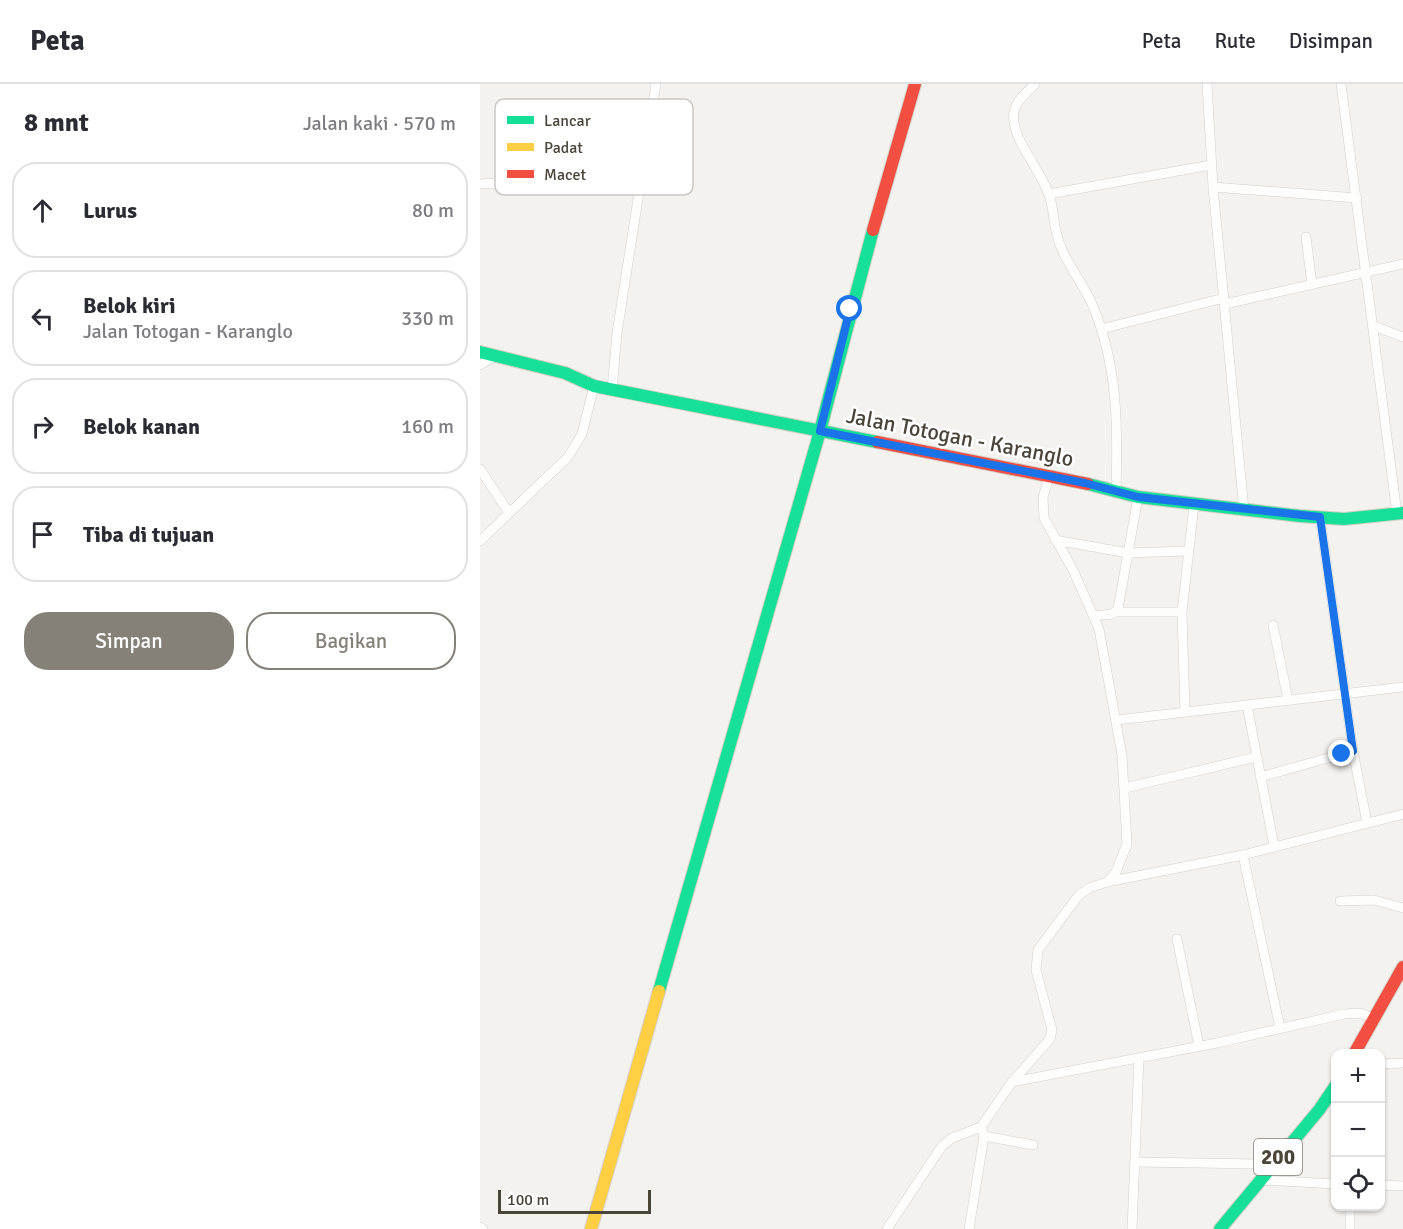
<!DOCTYPE html>
<html lang="id">
<head>
<meta charset="utf-8">
<style>
  :root { --surface:#fff; --page:#f2f2f3; --text:#2b2b33; --muted:#7c7c81; --line:#e1e1e2; --accent:#868178 }
  body { margin:0; font-family:Signika,sans-serif; background:var(--page); color:var(--text) }
  .controls { position:absolute; right:18px; bottom:18px; display:grid; overflow:hidden; border-radius:12px; box-shadow:0 2px 4px #0004 }
  .controls button { width:54px; height:54px; display:grid; place-items:center; padding:0; border:0; border-bottom:2px solid var(--line); background:var(--surface); color:var(--text); font:30px sans-serif }
  .scale { position:absolute; left:18px; bottom:15px; width:153px; box-sizing:border-box; padding-left:6px; border:3px solid #4b4439; border-top:0; font-size:16px; line-height:21px; white-space:nowrap; color:#4b4439; -webkit-text-stroke:4px #fff; paint-order:stroke }
  .stop { position:absolute; width:18px; height:18px; margin:-14px; border:4px solid #1a73e8; border-radius:50%; background:#fff }
  .stop.end { background:#1a73e8; border-color:#fff; box-shadow:0 2px 6px #0008 }
  .list { margin:0; padding:0; list-style:none }
  h2 { display:flex; justify-content:space-between; align-items:center; height:78px; margin:0; padding:0 24px; font-size:26px }
  h2 small { font-size:20px; font-weight:400; color:var(--muted) }
  .list li { display:grid; grid-template-columns:39px 1fr auto; gap:18px; align-items:center; box-sizing:border-box; height:96px; margin:0 12px 12px; padding:0 12px; border:2px solid var(--line); border-radius:24px }
  .list b { display:block; font-size:22px; white-space:nowrap }
  .list p { margin:0; font-size:20px; white-space:nowrap; color:var(--muted) }
  .list em { font-size:20px; font-style:normal; color:var(--muted) }
  .actions { display:flex; gap:12px; padding:18px 24px }
  .actions a { flex:1; padding:14px 0; border:2px solid var(--accent); border-radius:24px; text-align:center; font-size:21px; color:var(--accent) }
  .actions .main { background:var(--accent); color:#fff }
  .icon { flex:none; width:33px; height:33px; fill:none; stroke:currentColor; stroke-width:2; stroke-linecap:round; stroke-linejoin:round }
  .map { position:relative; flex:none; width:923px; height:1145px; overflow:hidden }
  header { display:flex; align-items:center; gap:36px; box-sizing:border-box; height:84px; padding:0 30px; background:var(--surface); border-bottom:2px solid var(--line) }
  header strong { font-size:28px }
  nav { display:flex; gap:33px; margin-inline-start:auto; font-size:21px }
  main { display:flex }
  aside { flex:1; background:var(--surface) }
  .map>svg:first-child { display:block }
  .lines { fill:none; stroke-linecap:round; stroke-linejoin:round }
  .street-casing { stroke:#d2d0cb; stroke-width:10 }
  .fast-casing { stroke:#d3cfc5; stroke-width:14 }
  .slow-casing { stroke:#d3cfc5; stroke-width:14 }
  .jam-casing { stroke:#d3cfc5; stroke-width:14 }
  .street { stroke:#fdfdfc; stroke-width:9 }
  .fast { stroke:#16e098; stroke-width:12 }
  .slow { stroke:#ffcf43; stroke-width:12 }
  .jam { stroke:#f24e42; stroke-width:12 }
  .route { stroke:#1a73e8; stroke-width:8 }
  .labels { text-anchor:middle; dominant-baseline:central; stroke-width:5; stroke-linejoin:round; paint-order:stroke }
  .shield { fill:#fff; stroke:#817c74; stroke-width:1.5 }
  .shield-label { font-size:21px; font-weight:bold; fill:#4b4439 }
  .street-label { font-size:22px; fill:#4b4439; stroke:#fff }
  .key { fill:#fff; stroke:#c9c7c4; stroke-width:1.5 }
  .key-label { font-size:16px; fill:#4b4439 }
</style>
</head>
<body>
<header>
<strong>Peta</strong>
<nav><a>Peta</a><a>Rute</a><a>Disimpan</a></nav>
</header>
<main>
<aside>
<h2>8 mnt<small>Jalan kaki · 570 m</small></h2>
<ul class="list">
<li><svg class="icon" aria-label="ahead" viewBox="0 0 24 24"><path d="M12 20V5M6 11l6-6 6 6"/></svg><div><b>Lurus</b></div><em>80 m</em></li>
<li><svg class="icon" aria-label="left" viewBox="0 0 24 24"><path d="M17 20v-9H6M10 6l-5 5 5 5"/></svg><div><b>Belok kiri</b><p>Jalan Totogan - Karanglo</p></div><em>330 m</em></li>
<li><svg class="icon" aria-label="right" viewBox="0 0 24 24"><path d="M7 20v-9h11M14 6l5 5-5 5"/></svg><div><b>Belok kanan</b></div><em>160 m</em></li>
<li><svg class="icon" aria-label="arrive" viewBox="0 0 24 24"><path d="M6 21V4h12l-3 4 3 4H6"/></svg><div><b>Tiba di tujuan</b></div></li>
</ul>
<div class="actions"><a class="main">Simpan</a><a>Bagikan</a></div>
</aside>
<div class="map">
<svg width="923" height="1145" viewBox="0 0 923 1145">
  <rect width="100%" height="100%" fill="#f4f2ee"/>
  <g class="lines">
    <!-- street casing -->
    <g class="street-casing">
      <g id="street">
        <path d="M555 0C544 11 531 20 534 38 537 61 561 87 569 111 574 124 573 138 577 151 583 176 602 197 612 220 638 281 638 342 636 407"/>
        <polyline points="727,0 733,103 764,426"/>
        <polyline points="861,0 917,430"/>
        <path d="M0 100C46 99 41 92 69 58"/>
        <polyline points="733,103 877,114"/>
        <polyline points="569,110 731,81"/>
        <polyline points="826,153 832,201"/>
        <polyline points="745,220 923,180"/>
        <polyline points="894,242 923,253"/>
        <polyline points="621,245 744,214"/>
        <polyline points="0,281 15,272"/>
        <polyline points="132,306 137,249 176,0"/>
        <polyline points="0,385 29,429"/>
        <polyline points="840,433 873,667 887,739"/>
        <polyline points="575,456 648,469 707,467"/>
        <polyline points="0,457 88,373 102,350 114,302"/>
        <polyline points="636,528 702,528"/>
        <polyline points="614,532 632,530 638,525 658,413"/>
        <polyline points="793,541 808,616"/>
        <polyline points="767,621 794,762"/>
        <polyline points="705,628 702,528 714,421"/>
        <polyline points="637,636 923,603"/>
        <polyline points="780,693 873,667"/>
        <polyline points="645,704 776,673"/>
        <polyline points="763,771 800,944"/>
        <polyline points="627,798 763,771 923,730"/>
        <polyline points="860,817 894,816 923,824"/>
        <polyline points="697,855 719,962"/>
        <polyline points="900,980 923,979"/>
        <polyline points="532,998 737,959 864,930 880,929 893,934"/>
        <polyline points="504,1052 553,1061"/>
        <polyline points="656,1078 778,1080 789,1084"/>
        <polyline points="780,1096 856,1100"/>
        <polyline points="900,1101 923,1102"/>
        <polyline points="0,1143 3,1145"/>
        <polyline points="407,1145 462,1062 472,1054 501,1043 532,998 570,955 572,946 556,886 558,866 599,811 609,804 627,798 636,788 647,760 642,671 619,545 593,486 564,434 563,413 569,393"/>
        <polyline points="489,1145 504,1052 501,1043"/>
        <polyline points="652,1145 659,974"/>
        <polyline points="870,1145 870,1122"/>
      </g>
    </g>
    <!-- fast casing -->
    <g class="fast-casing">
      <g id="fast">
        <polyline points="0,268 85,289 114,302 397,358"/>
        <polyline points="608,400 658,413 820,432 864,435 923,429"/>
        <polyline points="179,907 340,347 393,146"/>
        <polyline points="740,1145 839,1026 856,1001"/>
      </g>
    </g>
    <!-- slow casing -->
    <g class="slow-casing">
      <polyline id="slow" points="111,1145 179,907"/>
    </g>
    <!-- jam casing -->
    <g class="jam-casing">
      <g id="jam">
        <polyline points="393,146 435,0"/>
        <polyline points="397,358 608,400"/>
        <polyline points="874,970 923,883"/>
      </g>
    </g>
    <!-- street -->
    <use href="#street" class="street"/>
    <!-- fast -->
    <use href="#fast" class="fast"/>
    <!-- slow -->
    <use href="#slow" class="slow"/>
    <!-- jam -->
    <use href="#jam" class="jam"/>
  </g>
  <g class="lines">
    <!-- route -->
    <polyline class="route" points="370,225 340,347 605,399 658,413 840,433 873,667 862,670"/>
  </g>
  <g class="labels">
    <!-- shield labels -->
    <rect class="shield" x="774" y="1055" width="48" height="36" rx="4.5"/>
    <g class="shield-label">
      <text x="798" y="1073">200</text>
    </g>
    <!-- street labels -->
    <g class="street-label">
      <text transform="translate(480 353) rotate(11)">Jalan Totogan - Karanglo</text>
    </g>
  </g>
  <!-- legend -->
  <rect x="15" y="15" width="198" height="96" rx="9" class="key"/>
  <rect x="27" y="32" width="27" height="8" fill="#16e098"/>
  <rect x="27" y="59" width="27" height="8" fill="#ffcf43"/>
  <rect x="27" y="86" width="27" height="8" fill="#f24e42"/>
  <g class="key-label">
    <text x="64" y="42">Lancar</text>
    <text x="64" y="69">Padat</text>
    <text x="64" y="96">Macet</text>
  </g>
</svg>
<div class="controls">
<button>+</button>
<button>−</button>
<button><svg class="icon" aria-label="locate" viewBox="0 0 24 24"><circle cx="12" cy="12" r="6"/><path d="M12 2v4M12 18v4M2 12h4M18 12h4"/></svg></button>
</div>
<div class="scale">100 m</div>
<div class="stop" style="left:370px;top:225px"></div>
<div class="stop end" style="left:862px;top:670px"></div>
</div>
</main>
</body>
</html>
